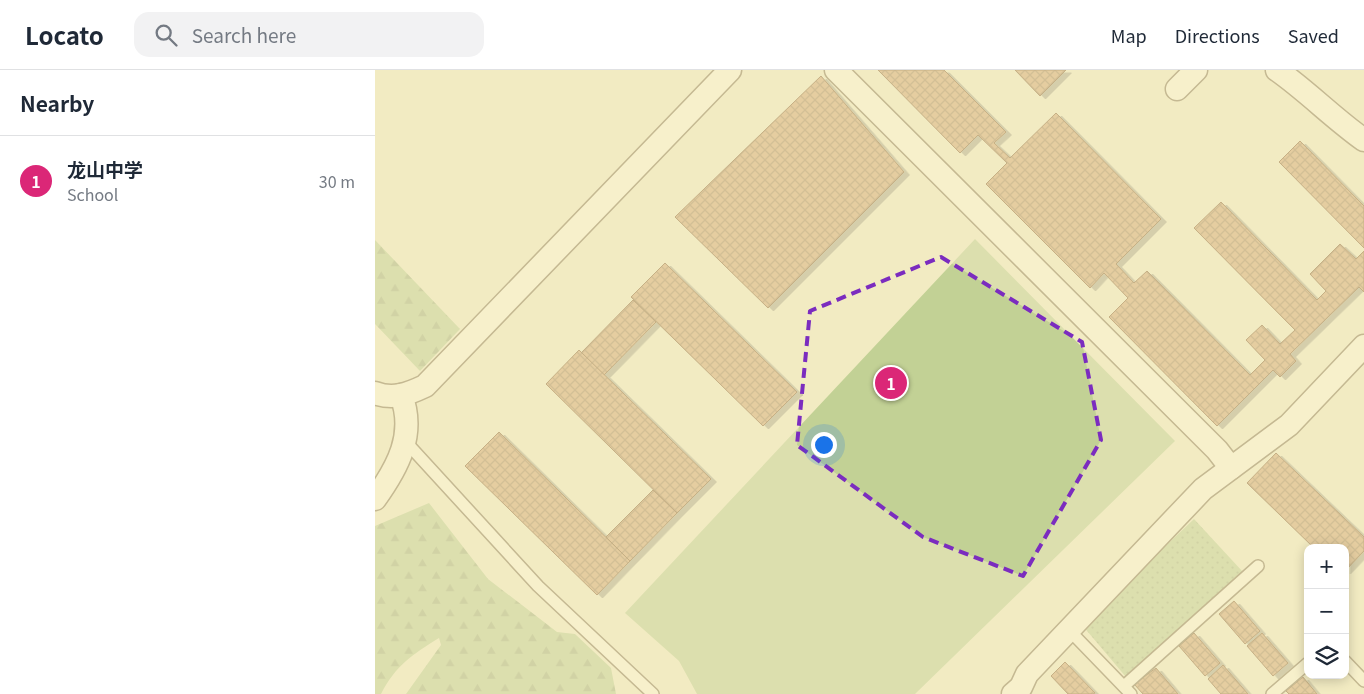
<!DOCTYPE html>
<html lang="en">
<head>
<meta charset="utf-8">
<style>
  :root { --surface:#fff; --page:#f2f2f3; --text:#1f2937; --muted:#747a83; --line:#e0e1e3; --accent:#db2777 }
  body { margin:0; font-family:Georgia,"Noto Sans SC",serif; background:var(--page); color:var(--text) }
  .controls { position:absolute; right:15px; bottom:15px; display:grid; overflow:hidden; border-radius:10px; box-shadow:0 2px 12px #0003 }
  .controls button { width:45px; height:45px; display:grid; place-items:center; padding:0; border:0; border-bottom:1px solid var(--line); background:var(--surface); color:var(--text); font:25px sans-serif }
  .you { position:absolute; left:448px; top:374px; width:18px; height:18px; margin:-12px; border:4px solid #fff; border-radius:50%; background:#1a73e8; box-shadow:0 0 0 8px #1a73e833 }
  .badge { display:grid; place-items:center; width:32px; height:32px; border-radius:50%; background:var(--accent); color:#fff; font-size:16px; font-weight:700 }
  .pin { position:absolute; translate:-50% -50%; border:2px solid #fff; box-shadow:0 1px 5px #0006 }
  .list { margin:0; padding:0; list-style:none }
  h2 { display:flex; justify-content:space-between; align-items:center; height:65px; margin:0; padding:0 20px; font-size:21px }
  h2 small { font-size:16px; font-weight:400; color:var(--muted) }
  .list li { display:grid; grid-template-columns:32px 1fr auto; gap:15px; align-items:center; box-sizing:border-box; height:90px; padding:0 20px; border-top:1px solid var(--line) }
  .list b { display:block; font-size:19px; white-space:nowrap }
  .list p { margin:0; font-size:16px; white-space:nowrap; color:var(--muted) }
  .list em { font-size:16px; font-style:normal; color:var(--muted) }
  .icon { flex:none; width:28px; height:28px; fill:none; stroke:currentColor; stroke-width:2; stroke-linecap:round; stroke-linejoin:round }
  .map { position:relative; flex:none; width:989px; height:624px; overflow:hidden }
  header { display:flex; align-items:center; gap:30px; box-sizing:border-box; height:70px; padding:0 25px; background:var(--surface); border-bottom:1px solid var(--line) }
  header strong { font-size:24px }
  nav { display:flex; gap:28px; margin-inline-start:auto; font-size:18px }
  .search { width:350px; height:45px; background:var(--page); display:flex; align-items:center; gap:12px; box-sizing:border-box; padding:0 18px; border-radius:15px; color:var(--muted); font-size:19px }
  main { display:flex }
  aside { flex:1; background:var(--surface) }
  .map>svg:first-child { display:block }
  .grass { fill:url(#grass-dots) }
  .forest { fill:url(#forest-firs) }
  .garden { fill:#c2d195 }
  .building { fill:url(#building-cross-hatch); stroke:#90683b; filter:url(#shadow) }
  .lines { fill:none; stroke-linecap:round; stroke-linejoin:round }
  .service-casing { stroke:#8e7c57; stroke-width:14 }
  .minor-casing { stroke:#8e7c57; stroke-width:25 }
  .service { stroke:#fcf6d6; stroke-width:11 }
  .minor { stroke:#fcf6d6; stroke-width:22 }
  .marked { fill:none; stroke:#7b2cbf; stroke-width:4; stroke-dasharray:10 6; stroke-linejoin:round }
</style>
</head>
<body>
<header>
<strong>Locato</strong>
<div class="search"><svg class="icon" aria-label="search" viewBox="0 0 24 24"><circle cx="10" cy="10" r="6"/><path d="M15 15l6 6"/></svg>Search here</div>
<nav><a>Map</a><a>Directions</a><a>Saved</a></nav>
</header>
<main>
<aside>
<h2>Nearby<small></small></h2>
<ul class="list">
<li><span class="badge">1</span><div><b>龙山中学</b><p>School</p></div><em>30 m</em></li>
</ul>
</aside>
<div class="map">
<svg width="989" height="624" viewBox="0 0 989 624">
  <defs>
    <pattern id="grass-dots" width="8" height="8" patternUnits="userSpaceOnUse" patternTransform="scale(1.25)"><rect width="8" height="8" fill="#c2d195"/><path d="M2 2h.1M6 6h.1" fill="none" stroke="#a8b480" stroke-width="1.8" stroke-linecap="round"/></pattern>
    <pattern id="forest-firs" width="22" height="20" patternUnits="userSpaceOnUse" patternTransform="scale(1.25)"><rect width="22" height="20" fill="#c2d195"/><path d="M5 1l3.5 6h-7zM16 11l3.5 6h-7z" fill="#a8b480"/></pattern>
    <pattern id="building-cross-hatch" width="8" height="8" patternUnits="userSpaceOnUse" patternTransform="scale(1.25)"><rect width="8" height="8" fill="#d4a974"/><path d="M0 0l8 8M0 8l8-8" fill="none" stroke="#ad8a5f"/></pattern>
    <filter id="shadow"><feDropShadow dx="5.5" dy="3" stdDeviation="0" flood-color="#0004"/></filter>
  </defs>
  <rect width="100%" height="100%" fill="#f2ebc2"/>
  <!-- grass -->
  <polygon class="grass" points="819,449 868,502 751,607 707,555"/>
  <!-- forest -->
  <g class="forest">
    <polygon points="0,170 85,259 45,301 0,254"/>
    <path d="M54 433 113 509 182 562 200 564 236 598 241 624H31L66 575 64 568C37 585 21 595 6 624H0V456Z"/>
  </g>
  <!-- garden -->
  <polygon class="garden" points="600,169 800,371 540,624 322,624 304,591 250,543"/>
  <!-- building -->
  <g class="building">
    <polygon points="503,0 569,0 631,62 619,73 635,88 681,43 786,149 741,194 759,213 772,201 875,305 890,290 871,270 887,255 905,274 920,260 819,158 846,132 942,230 951,221 935,204 965,174 981,189 989,181 989,222 984,217 915,284 921,291 905,307 898,300 842,356 734,247 753,228 729,203 715,218 611,114 632,93 603,65 585,83"/>
    <polygon points="640,0 691,0 665,26"/>
    <polygon points="446,6 529,102 393,238 300,147"/>
    <polygon points="925,71 989,136 989,178 904,92"/>
    <polygon points="290,193 422,322 388,356 256,227"/>
    <polygon points="258,230 281,252 229,305 206,283"/>
    <polygon points="204,280 336,409 302,443 171,314"/>
    <polygon points="124,362 255,491 222,525 90,396"/>
    <polygon points="901,383 989,467 989,481 970,501 970,478 939,478 872,413"/>
    <polygon points="278,420 302,443 255,491 231,467"/>
    <polygon points="859,531 885,561 870,574 844,544"/>
    <polygon points="819,563 845,593 830,606 804,576"/>
    <polygon points="887,563 913,593 898,606 872,576"/>
    <polygon points="690,592 720,623 718,624 693,624 676,606"/>
    <polygon points="848,595 873,624 846,624 833,609"/>
    <polygon points="781,598 803,624 768,624 759,614"/>
    <polygon points="928,607 942,624 914,624 911,621"/>
  </g>
  <g class="lines">
    <!-- service casing -->
    <g class="service-casing">
      <g id="service">
        <polyline points="31,372 163,516 278,624"/>
        <polyline points="694,560 756,624"/>
        <polyline points="970,591 989,611"/>
        <polyline points="749,616 883,496"/>
        <polyline points="897,624 933,593"/>
      </g>
    </g>
    <!-- minor casing -->
    <g class="minor-casing">
      <g id="minor">
        <polyline points="461,0 842,380 856,398"/>
        <path d="M902 0C932 21 958 48 989 70"/>
        <polyline points="802,19 821,0"/>
        <path d="M0 323C18 330 33 324 50 316L355 0"/>
        <path d="M0 429C23 397 41 364 26 325"/>
        <polyline points="638,624 646,617 652,604 828,419 914,355 989,276"/>
      </g>
    </g>
    <!-- service -->
    <use href="#service" class="service"/>
    <!-- minor -->
    <use href="#minor" class="minor"/>
  </g>
  <!-- marked area -->
  <path d="M0 0H989V624H0ZM566 187 707 272 726 370 648 506 548 467 422 375 435 241Z" fill="#f2ebc2" fill-opacity=".55" fill-rule="evenodd"/>
  <path class="marked" d="M566 187 707 272 726 370 648 506 548 467 422 375 435 241Z"/>
</svg>
<div class="controls">
<button>+</button>
<button>−</button>
<button><svg class="icon" aria-label="layers" viewBox="0 0 24 24"><path d="M12 4l9 5-9 5-9-5zM3 14l9 5 9-5"/></svg></button>
</div>
<div class="you"></div>
<div class="pin badge" style="left:516px;top:313px">1</div>
</div>
</main>
</body>
</html>
